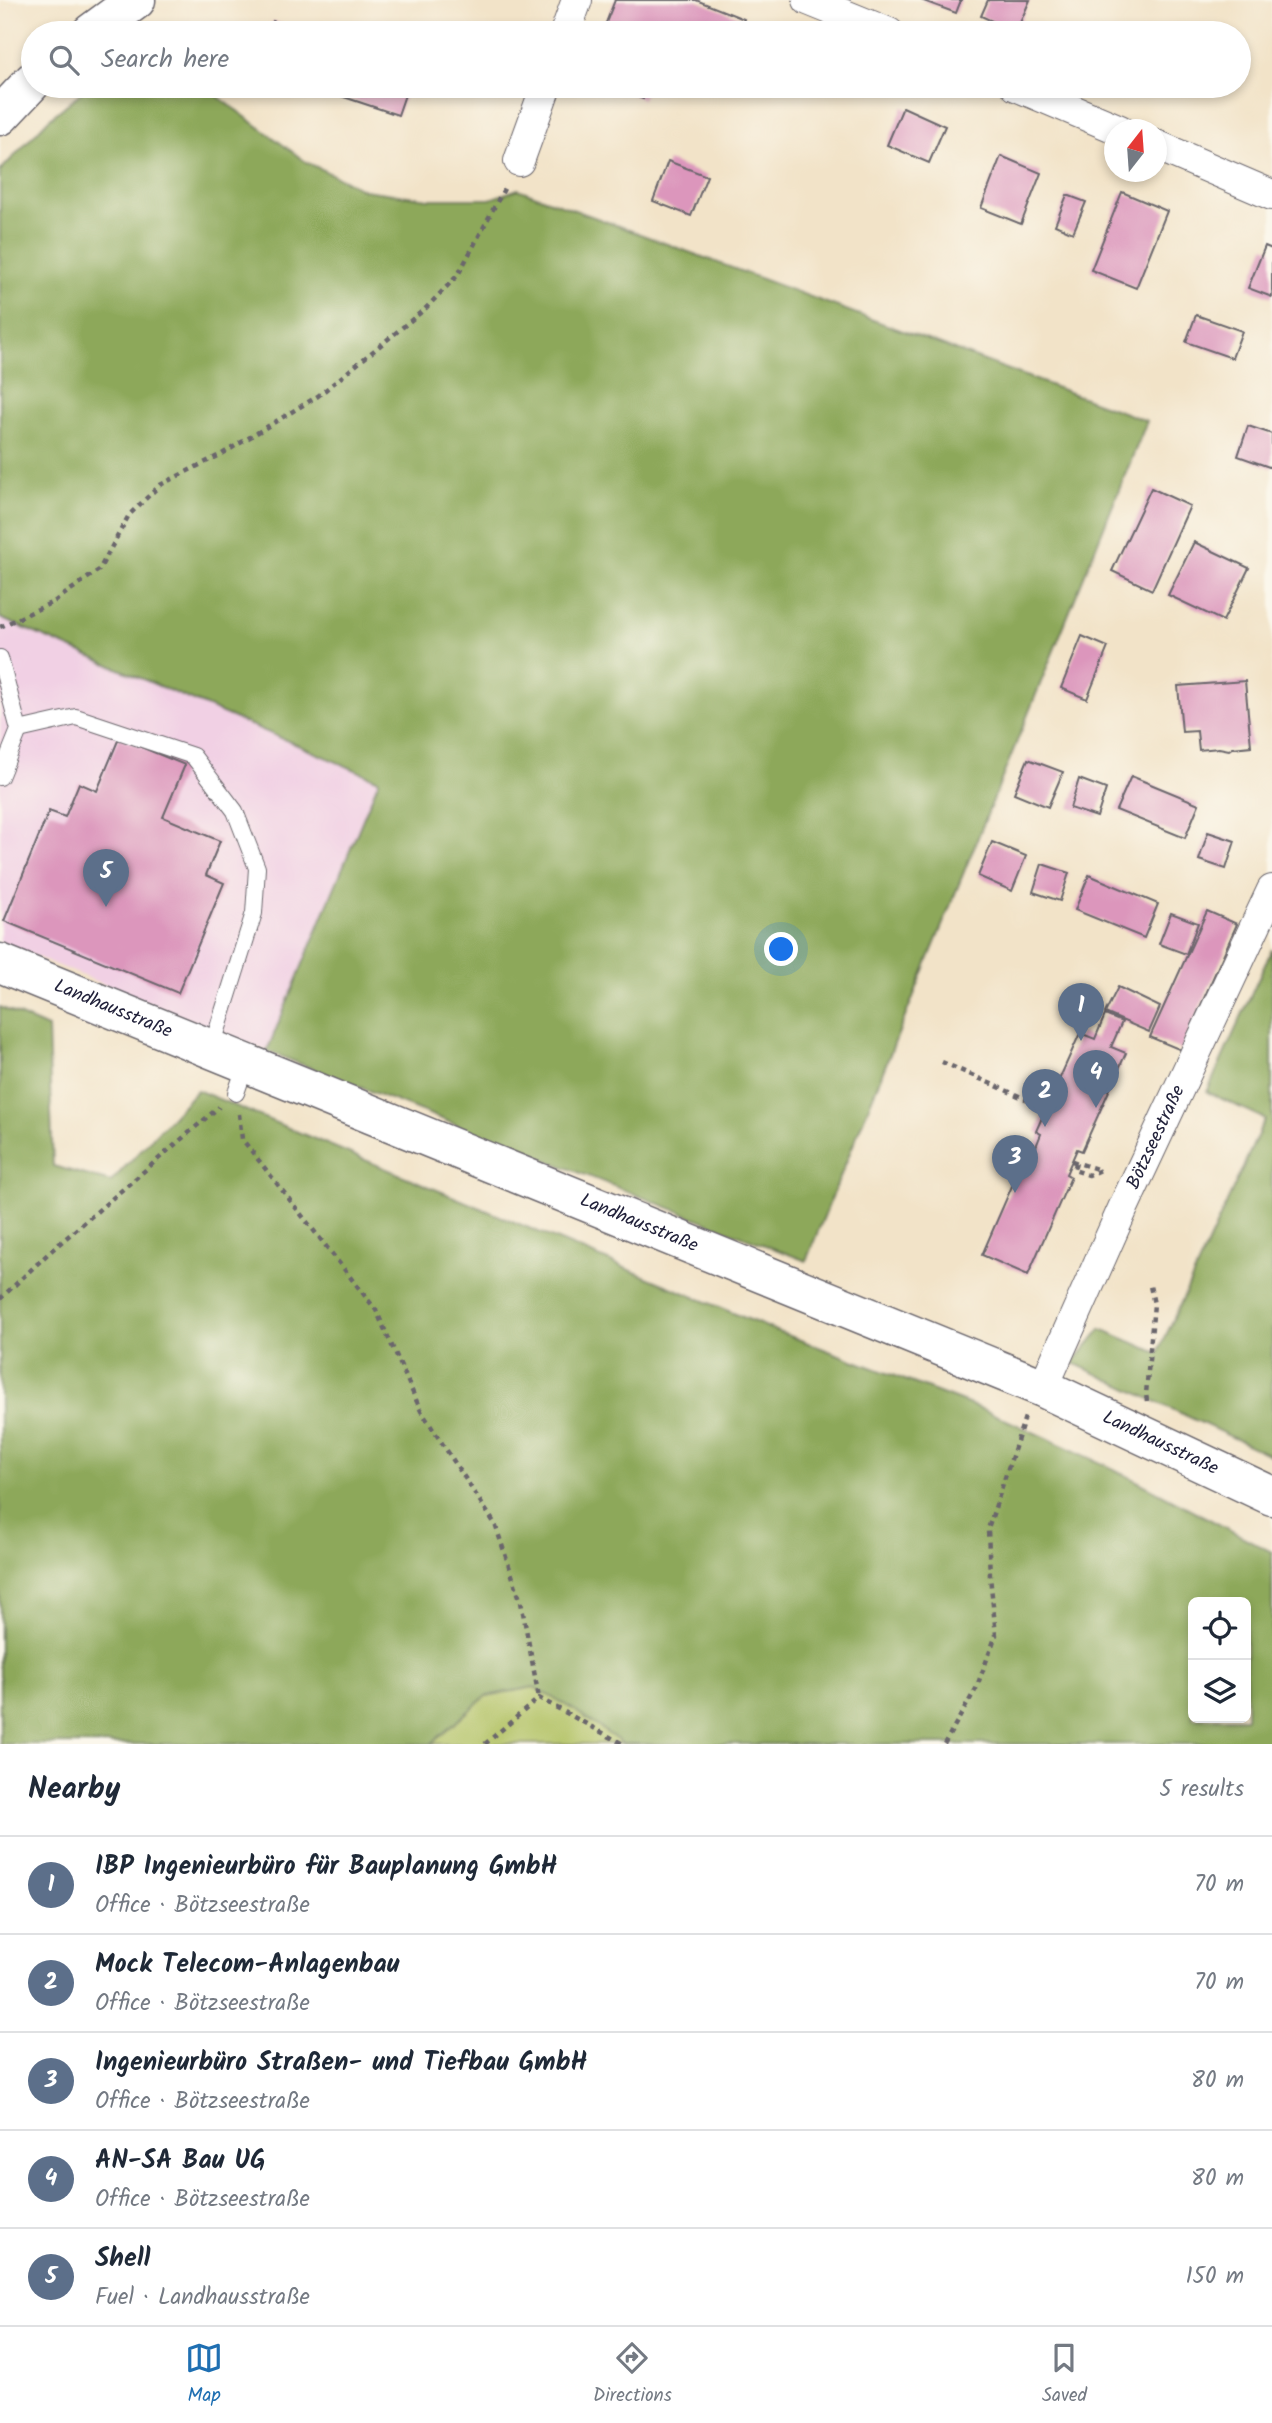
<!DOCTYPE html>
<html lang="en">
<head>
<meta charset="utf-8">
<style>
  :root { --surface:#fff; --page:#f6f6f7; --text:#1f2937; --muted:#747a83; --line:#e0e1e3; --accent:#1f6fb2 }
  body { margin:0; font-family:Kalam,sans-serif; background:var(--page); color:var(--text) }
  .controls { position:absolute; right:21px; bottom:21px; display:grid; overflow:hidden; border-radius:10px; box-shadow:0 4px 10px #0003 }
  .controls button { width:63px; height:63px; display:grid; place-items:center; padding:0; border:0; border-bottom:2px solid var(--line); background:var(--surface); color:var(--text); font:35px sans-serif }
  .compass { position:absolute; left:1104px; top:119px; width:63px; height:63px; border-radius:50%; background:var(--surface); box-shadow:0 4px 10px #0003; rotate:17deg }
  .you { position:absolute; left:782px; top:950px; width:24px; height:24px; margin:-18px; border:5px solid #fff; border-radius:50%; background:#1a73e8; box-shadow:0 0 0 10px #1a73e833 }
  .badge { display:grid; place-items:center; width:46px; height:46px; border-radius:50%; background:var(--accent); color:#fff; font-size:23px; font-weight:700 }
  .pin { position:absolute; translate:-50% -58px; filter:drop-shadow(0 2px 4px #0008) }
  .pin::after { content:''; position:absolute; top:37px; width:24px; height:21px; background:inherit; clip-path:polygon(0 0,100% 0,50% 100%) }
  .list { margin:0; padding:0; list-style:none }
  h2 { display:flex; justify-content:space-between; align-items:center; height:91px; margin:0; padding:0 28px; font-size:30px }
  h2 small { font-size:23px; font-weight:400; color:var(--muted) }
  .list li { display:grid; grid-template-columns:46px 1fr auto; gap:21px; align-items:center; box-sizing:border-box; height:98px; padding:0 28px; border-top:2px solid var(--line) }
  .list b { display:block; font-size:26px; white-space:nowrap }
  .list p { margin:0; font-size:23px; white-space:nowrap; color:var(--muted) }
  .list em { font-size:23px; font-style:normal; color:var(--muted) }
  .icon { flex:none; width:38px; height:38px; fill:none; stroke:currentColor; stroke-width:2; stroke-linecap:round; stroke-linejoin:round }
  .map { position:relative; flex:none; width:1272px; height:1744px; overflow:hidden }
  .search { position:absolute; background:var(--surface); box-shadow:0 4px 10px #0003; left:21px; right:21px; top:21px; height:77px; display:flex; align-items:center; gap:18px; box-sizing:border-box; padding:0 24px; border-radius:38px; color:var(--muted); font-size:26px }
  .sheet { height:581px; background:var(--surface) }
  nav { display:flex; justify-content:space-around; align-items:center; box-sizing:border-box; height:98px; border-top:2px solid var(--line); background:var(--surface); font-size:19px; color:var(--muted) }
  nav a { display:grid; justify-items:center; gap:4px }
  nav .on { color:var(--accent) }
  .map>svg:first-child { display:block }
  .built { fill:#f1d0e4 }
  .green { fill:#b2c265; stroke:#6a7250; stroke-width:2 }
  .forest { fill:#8da85a; stroke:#58654a; stroke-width:2; fill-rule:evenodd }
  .building { fill:#dc96bc }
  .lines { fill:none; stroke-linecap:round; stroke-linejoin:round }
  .lane-casing { stroke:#6b666c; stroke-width:18 }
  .street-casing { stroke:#6b666c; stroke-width:32 }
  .secondary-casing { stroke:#6b666c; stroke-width:41 }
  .path { stroke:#6b666c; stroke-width:4.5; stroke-dasharray:5 5; stroke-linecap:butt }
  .lane { stroke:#fff; stroke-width:16 }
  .street { stroke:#fff; stroke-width:30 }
  .secondary { stroke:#fff; stroke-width:38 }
  .labels { text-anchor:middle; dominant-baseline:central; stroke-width:5; stroke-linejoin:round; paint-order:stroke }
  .street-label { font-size:19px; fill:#22223b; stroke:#fbf7ec }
</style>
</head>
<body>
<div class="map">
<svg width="1272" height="1744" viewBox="0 0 1272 1744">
  <rect width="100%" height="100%" fill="#fbf7ec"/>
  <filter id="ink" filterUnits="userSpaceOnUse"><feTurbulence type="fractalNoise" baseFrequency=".0143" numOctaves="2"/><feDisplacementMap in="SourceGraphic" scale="14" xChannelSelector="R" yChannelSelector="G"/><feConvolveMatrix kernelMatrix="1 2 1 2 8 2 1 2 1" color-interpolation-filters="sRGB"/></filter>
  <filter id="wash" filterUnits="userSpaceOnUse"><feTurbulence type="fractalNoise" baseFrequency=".00686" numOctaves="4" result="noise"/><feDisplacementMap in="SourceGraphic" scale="28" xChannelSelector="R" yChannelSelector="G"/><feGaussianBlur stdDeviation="1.57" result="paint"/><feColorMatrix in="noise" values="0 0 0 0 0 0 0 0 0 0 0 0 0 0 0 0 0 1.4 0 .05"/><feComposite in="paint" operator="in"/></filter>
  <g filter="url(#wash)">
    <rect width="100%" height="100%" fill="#f2e3c8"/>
    <!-- built -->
    <polygon class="built" points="0,618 380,780 267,1051 0,942"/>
    <!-- green -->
    <polygon class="green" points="534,1687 576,1711 624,1744 429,1744 486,1696"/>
    <!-- forest -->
    <g class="forest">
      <polygon points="89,86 204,86 306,162 364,190 429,199 490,199 518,189 1147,421 806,1261 267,1051 379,780 0,618 0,171 48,120"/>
      <polygon points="1272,949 1272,1456 1073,1363 1101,1329 1158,1353 1265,1119 1207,1092"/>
      <path d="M0 1007 48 1028 53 1166 111 1182 197 1090 774 1330 989 1412 1114 1469 1272 1552V1744H623L576 1711 534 1687 486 1696 431 1744H0ZM1246 1602V1718H1193V1602Z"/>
    </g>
    <g id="blocks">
      <!-- building -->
      <g class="building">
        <polygon points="615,0 696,0 744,19 739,33 602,33"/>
        <polygon points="921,0 961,0 956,13"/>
        <polygon points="988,0 1030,0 1016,32 981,16"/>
        <polygon points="273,21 305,33 269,33"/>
        <polygon points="362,21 399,33 358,33"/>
        <polygon points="341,86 408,86 398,115 338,95"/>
        <polygon points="609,86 648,86 643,99"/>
        <polygon points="903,107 945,126 929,163 887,145"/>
        <polygon points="1001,156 1041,173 1021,224 981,208"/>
        <polygon points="668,161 707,176 691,216 653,201"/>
        <polygon points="1122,192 1167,211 1136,288 1091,270"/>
        <polygon points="1067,195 1086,202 1073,233 1055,225"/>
        <polygon points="1265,246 1272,249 1272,297 1248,288"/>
        <polygon points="1196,315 1242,331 1232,358 1186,342"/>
        <polygon points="1248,426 1272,434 1272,468 1238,456"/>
        <polygon points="1151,488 1190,506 1152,590 1112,571"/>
        <polygon points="1194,542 1249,568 1223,621 1168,595"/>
        <polygon points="1082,636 1108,647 1087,699 1061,688"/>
        <polygon points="1245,681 1251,746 1232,748 1229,750 1219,748 1199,750 1197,731 1182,732 1178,686"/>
        <polygon points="119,738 185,765 163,817 220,841 206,875 224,883 178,993 4,921 49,811 65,817 79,783 97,791"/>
        <polygon points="1028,759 1063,772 1048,807 1014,793"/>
        <polygon points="1131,776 1199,804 1185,838 1116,810"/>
        <polygon points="1079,779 1106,789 1097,817 1070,808"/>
        <polygon points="1208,832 1235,841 1226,869 1199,860"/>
        <polygon points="992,842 1026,856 1012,891 978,876"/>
        <polygon points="1042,864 1069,873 1060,901 1033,892"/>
        <polygon points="1089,875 1158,904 1144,938 1075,910"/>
        <polygon points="1207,911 1237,924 1181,1050 1150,1037"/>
        <polygon points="1171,913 1198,923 1186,954 1159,944"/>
        <polygon points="1118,987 1160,1007 1149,1032 1105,1013"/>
        <polygon points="1105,1015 1122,1022 1111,1047 1126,1053 1082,1151 1077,1149 1066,1174 1071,1177 1028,1275 982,1255 1025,1156 1031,1159 1041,1134 1036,1131 1080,1033 1095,1039"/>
      </g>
    </g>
  </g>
  <g filter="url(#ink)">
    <use href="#blocks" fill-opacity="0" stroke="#6b666c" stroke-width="2"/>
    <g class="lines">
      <!-- lane casing -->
      <g class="lane-casing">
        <g id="lane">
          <polyline points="0,658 19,730 0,777"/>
          <polyline points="19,730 76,717 193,756 235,811 257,868 254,913 211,1050"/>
          <polyline points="236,1093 246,1064"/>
        </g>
      </g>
      <!-- street casing -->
      <g class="street-casing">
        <g id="street">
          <polyline points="808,0 889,33"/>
          <polyline points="565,33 577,0"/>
          <polyline points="1016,86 1120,130"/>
          <polyline points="1156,145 1272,195"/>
          <polyline points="519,161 546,86"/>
          <path id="s1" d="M1043 1388 1124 1206 1272 890"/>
        </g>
      </g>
      <!-- secondary casing -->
      <g class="secondary-casing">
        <g id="secondary">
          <polyline points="91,33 136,0"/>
          <polyline points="0,116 33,81"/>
          <path id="s2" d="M0 963 1043 1388 1272 1496"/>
        </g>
      </g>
      <!-- path -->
      <g class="path">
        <polyline points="0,627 55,601 99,570 129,515 160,485 222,454 318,396 425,309 458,275 505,187"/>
        <polyline points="942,1062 1046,1108"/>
        <polyline points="239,1114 242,1139 376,1310 421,1411 495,1524 521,1602 539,1698"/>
        <polyline points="1072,1161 1100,1170"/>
        <polyline points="1076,1163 1074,1170 1089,1175 1101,1170"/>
        <polyline points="0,1299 52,1250 219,1107"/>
        <polyline points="1147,1401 1146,1394 1154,1304 1150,1286"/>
        <polyline points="485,1744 539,1698 623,1744"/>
        <polyline points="944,1744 976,1689 996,1635 990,1576 988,1529 1025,1417"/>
      </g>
      <!-- lane -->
      <use href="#lane" class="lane"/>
      <!-- street -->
      <use href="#street" class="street"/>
      <!-- secondary -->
      <use href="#secondary" class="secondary"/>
    </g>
  </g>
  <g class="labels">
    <!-- street labels -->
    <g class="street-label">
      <text stroke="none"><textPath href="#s2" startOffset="122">Landhausstraße</textPath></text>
      <text stroke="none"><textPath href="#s1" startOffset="275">Bötzseestraße</textPath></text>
      <text stroke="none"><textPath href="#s2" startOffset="690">Landhausstraße</textPath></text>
      <text stroke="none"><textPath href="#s2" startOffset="1256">Landhausstraße</textPath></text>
    </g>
  </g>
</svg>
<div class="controls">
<button><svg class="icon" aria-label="locate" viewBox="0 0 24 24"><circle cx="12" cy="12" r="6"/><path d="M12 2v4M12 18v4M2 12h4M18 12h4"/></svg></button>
<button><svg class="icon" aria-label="layers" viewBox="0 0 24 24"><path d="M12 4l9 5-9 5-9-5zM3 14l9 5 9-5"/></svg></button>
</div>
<svg class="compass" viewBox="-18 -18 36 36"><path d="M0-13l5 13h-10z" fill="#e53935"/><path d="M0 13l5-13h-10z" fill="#747a83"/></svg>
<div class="you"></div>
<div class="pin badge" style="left:1081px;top:1041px;background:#5c6f8a">1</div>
<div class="pin badge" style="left:1045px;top:1127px;background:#5c6f8a">2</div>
<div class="pin badge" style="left:1015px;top:1193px;background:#5c6f8a">3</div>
<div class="pin badge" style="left:1096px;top:1108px;background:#5c6f8a">4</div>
<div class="pin badge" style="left:106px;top:907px;background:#5c6f8a">5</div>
<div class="search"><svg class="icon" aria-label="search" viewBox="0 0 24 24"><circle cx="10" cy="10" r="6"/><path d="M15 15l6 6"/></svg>Search here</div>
</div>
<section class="sheet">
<h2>Nearby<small>5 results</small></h2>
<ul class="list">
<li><span class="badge" style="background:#5c6f8a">1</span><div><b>IBP Ingenieurbüro für Bauplanung GmbH</b><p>Office · Bötzseestraße</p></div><em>70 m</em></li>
<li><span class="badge" style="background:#5c6f8a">2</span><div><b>Mock Telecom-Anlagenbau</b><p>Office · Bötzseestraße</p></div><em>70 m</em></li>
<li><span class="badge" style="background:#5c6f8a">3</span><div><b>Ingenieurbüro Straßen- und Tiefbau GmbH</b><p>Office · Bötzseestraße</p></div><em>80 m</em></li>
<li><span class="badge" style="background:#5c6f8a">4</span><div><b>AN-SA Bau UG</b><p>Office · Bötzseestraße</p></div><em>80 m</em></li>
<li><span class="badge" style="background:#5c6f8a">5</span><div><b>Shell</b><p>Fuel · Landhausstraße</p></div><em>150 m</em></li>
</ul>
</section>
<nav>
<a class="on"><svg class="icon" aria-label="map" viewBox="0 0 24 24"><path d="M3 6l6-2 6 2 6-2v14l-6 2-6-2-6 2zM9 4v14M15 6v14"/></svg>Map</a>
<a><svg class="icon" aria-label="directions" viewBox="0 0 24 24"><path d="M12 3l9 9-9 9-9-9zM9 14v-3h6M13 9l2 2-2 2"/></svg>Directions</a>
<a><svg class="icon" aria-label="saved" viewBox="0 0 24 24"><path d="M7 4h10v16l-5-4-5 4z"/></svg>Saved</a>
</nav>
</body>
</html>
